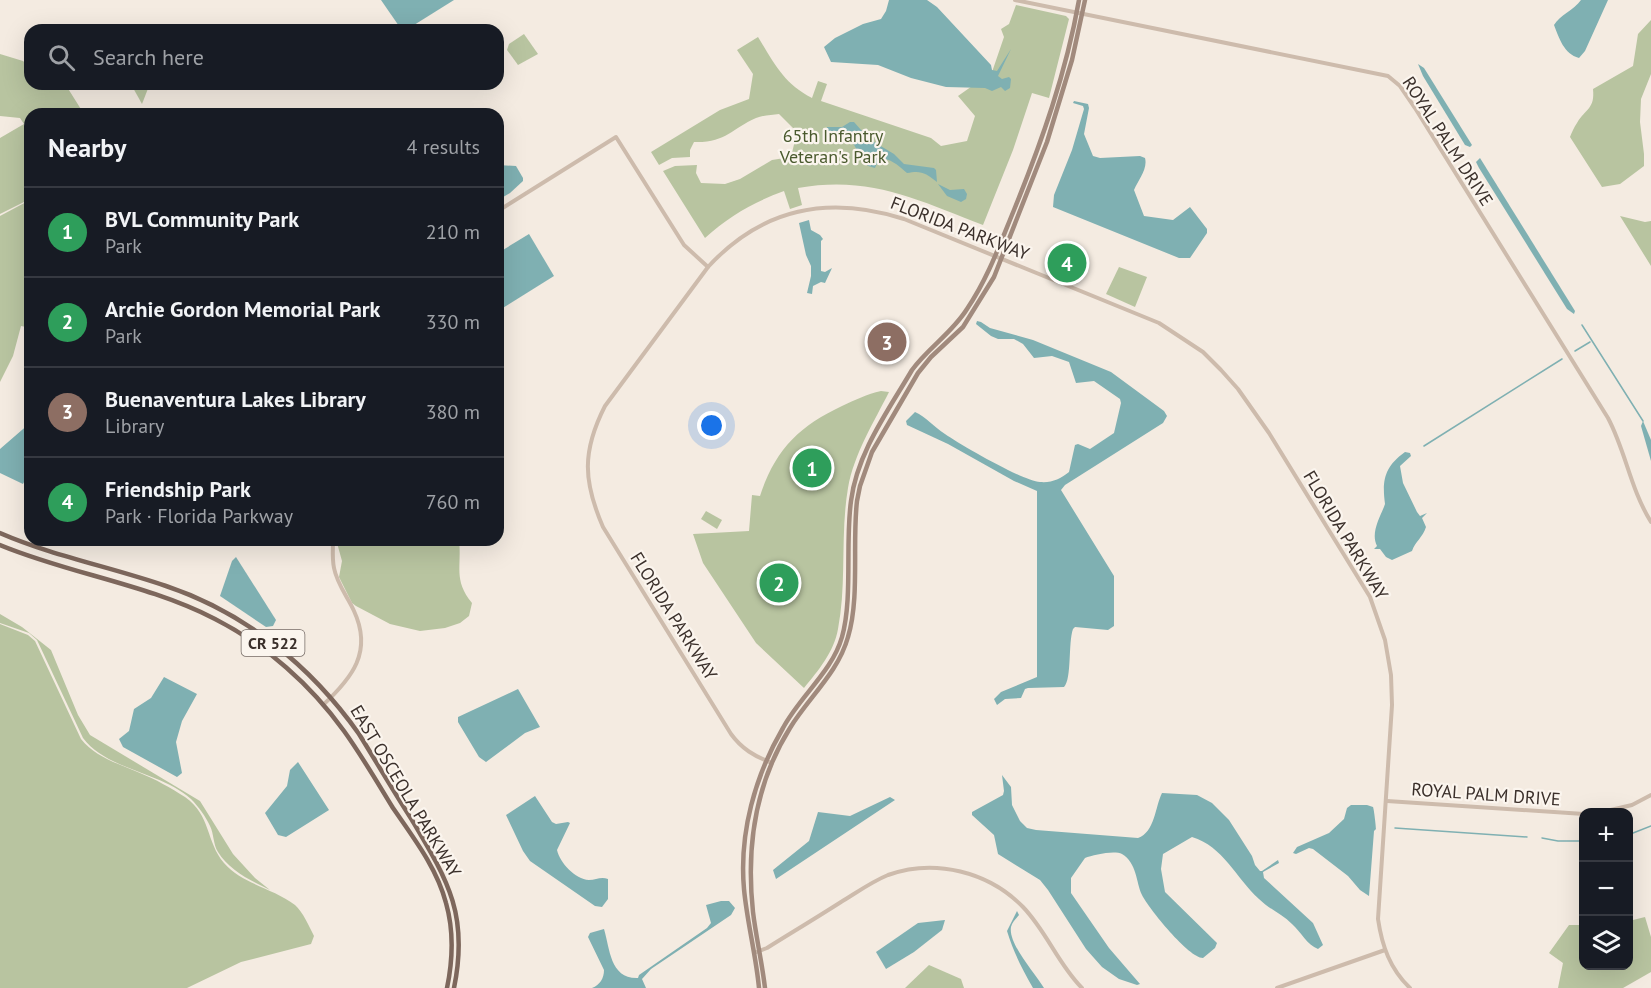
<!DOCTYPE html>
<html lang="en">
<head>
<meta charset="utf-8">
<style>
  :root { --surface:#171b24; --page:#20242c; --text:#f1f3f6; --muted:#9ea1a6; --line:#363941; --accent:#1a73e8 }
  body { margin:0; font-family:"PT Sans",sans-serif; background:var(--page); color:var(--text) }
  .controls { position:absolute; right:18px; bottom:18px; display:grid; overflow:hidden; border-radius:12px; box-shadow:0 6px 24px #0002 }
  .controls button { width:54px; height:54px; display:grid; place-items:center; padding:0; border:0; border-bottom:2px solid var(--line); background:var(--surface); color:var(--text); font:30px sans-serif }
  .you { position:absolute; left:712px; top:426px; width:21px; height:21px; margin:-15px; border:4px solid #fff; border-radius:50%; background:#1a73e8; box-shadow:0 0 0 9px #1a73e833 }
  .badge { display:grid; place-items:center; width:39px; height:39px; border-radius:50%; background:var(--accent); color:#fff; font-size:20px; font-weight:700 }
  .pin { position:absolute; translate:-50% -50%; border:3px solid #fff; box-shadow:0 2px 6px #0006 }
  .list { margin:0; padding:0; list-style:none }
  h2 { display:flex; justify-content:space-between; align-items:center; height:78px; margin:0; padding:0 24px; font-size:26px }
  h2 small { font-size:20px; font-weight:400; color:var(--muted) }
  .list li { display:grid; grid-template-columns:39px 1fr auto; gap:18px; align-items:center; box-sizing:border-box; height:90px; padding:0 24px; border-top:2px solid var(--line) }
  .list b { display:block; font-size:22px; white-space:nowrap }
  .list p { margin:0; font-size:20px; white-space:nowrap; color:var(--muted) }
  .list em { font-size:20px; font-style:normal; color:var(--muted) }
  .icon { flex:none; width:33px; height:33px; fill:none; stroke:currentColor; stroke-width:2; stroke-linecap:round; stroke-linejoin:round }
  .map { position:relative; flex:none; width:1651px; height:988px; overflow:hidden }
  .search { position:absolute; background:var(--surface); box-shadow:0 6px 24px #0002; left:24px; top:24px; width:480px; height:66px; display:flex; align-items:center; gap:15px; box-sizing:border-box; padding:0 21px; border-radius:18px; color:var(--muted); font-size:22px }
  .panel { position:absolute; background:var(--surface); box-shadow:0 6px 24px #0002; left:24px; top:108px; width:480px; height:438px; border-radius:18px }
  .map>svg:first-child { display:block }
  .green { fill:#b8c4a0 }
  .water { fill:#7fb0b2 }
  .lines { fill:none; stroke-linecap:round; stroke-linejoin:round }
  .stream { stroke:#7fb0b2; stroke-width:1.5 }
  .tertiary { stroke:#cdbbac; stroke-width:4 }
  .secondary { stroke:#a18a7d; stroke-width:4.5 }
  .primary { stroke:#7d675c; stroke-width:4.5 }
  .labels { text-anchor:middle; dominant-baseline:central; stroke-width:4.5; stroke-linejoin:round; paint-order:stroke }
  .shield { fill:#fbf5ee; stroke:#756b66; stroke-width:1.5 }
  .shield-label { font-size:16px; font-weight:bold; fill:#3b302b }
  .park-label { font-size:18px; fill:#4a5a2e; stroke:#fbf5ee }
  .street-label { font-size:18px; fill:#3b302b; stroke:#fbf5ee }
</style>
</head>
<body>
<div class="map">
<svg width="1651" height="988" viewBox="0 0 1651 988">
  <rect width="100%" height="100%" fill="#f4ebe1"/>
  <!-- green -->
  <g class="green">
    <path d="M1016 5 1066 16 1069 19 1049 98 1032 93 1013 150 983 225C918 200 870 175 798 188L802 205 790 209 784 191C754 202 729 216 705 238L663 171 675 166 697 165 696 173 701 183 725 184 740 179 772 160 791 157 797 132 779 114C772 115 763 115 756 118 731 129 726 143 694 142L690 150V157L672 158 659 165 651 152 720 110 749 99 753 74 737 50 758 37C774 63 784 84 812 98L818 81 827 84 821 101 931 138 941 146 967 141 975 116 958 96 992 72 1004 37 1001 29 1009 24Z"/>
    <path d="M1651 20V74L1641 99 1640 122 1644 154V166L1620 184 1602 187 1570 137C1572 132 1574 127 1577 123 1586 108 1595 109 1593 89L1633 66 1638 34Z"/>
    <polygon points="524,34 538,54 518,65 507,50 509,44"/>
    <polygon points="0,54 23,61 30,67 30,84 49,84 60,90 67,87 84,114 30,114 30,199 0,214 0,138 24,124 20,118 0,116"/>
    <polygon points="132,86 149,86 142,104"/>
    <polygon points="30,200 30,322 26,327 21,326 13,356 0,382 0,216"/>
    <polygon points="1620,216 1645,222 1651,221 1651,266"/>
    <polygon points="1063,245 1088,255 1077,284 1046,271 1054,249"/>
    <polygon points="1119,267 1147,277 1135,307 1106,294"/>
    <path d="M881 391 889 392C874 422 854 454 848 488 840 535 847 583 838 629 834 652 818 671 804 688L756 643 703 563 693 534 749 531 752 495 760 496C775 450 799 426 842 406 855 400 867 394 881 391Z"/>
    <polygon points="706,511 722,520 717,529 701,519"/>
    <path d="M338 540H459C462 566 453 580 472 603L469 616 460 623 445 628 420 631 390 624 356 606 352 603 339 577 342 561 337 543Z"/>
    <path d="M0 614 22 627 51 650 78 715 90 735 200 801 233 854 255 878 270 890C251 881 229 870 218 852 213 844 214 834 210 826 206 817 198 806 191 799 161 772 107 770 83 738L37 640 29 633 0 623Z"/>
    <path d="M0 624 28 635 35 641 81 739C95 757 119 764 140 773 155 779 171 788 185 797 211 815 206 842 224 863 242 884 273 888 295 905 303 912 309 926 314 936L311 944 241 962 187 988H0Z"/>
    <polygon points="1645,917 1651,937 1651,972 1623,988 1558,988 1563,963 1549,953 1569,925 1583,925 1584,966 1628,966 1629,921"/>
    <polygon points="929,965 961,979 964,988 905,988"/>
  </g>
  <!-- water -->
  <g class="water">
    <polygon points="381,0 454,0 406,30 401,29"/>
    <polygon points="889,0 927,0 937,7 991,65 992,70 997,71 1011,49 998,76 1002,79 1009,77 1011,79 1010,88 1005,91 1001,87 992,91 985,88 946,87 911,78 878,65 831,62 824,47 835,38 863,24 881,19 886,11"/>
    <path d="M1581 0H1608L1585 51 1579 58C1564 54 1559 38 1554 25 1560 15 1574 10 1581 0Z"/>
    <polygon points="1418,64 1424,68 1472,145 1470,147 1465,145 1423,76"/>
    <path d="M1074 101 1088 104 1089 108 1084 134 1093 156 1100 158 1140 156 1145 158C1148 169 1138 180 1134 190L1144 216 1173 220 1190 207 1207 229V233L1190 258H1179L1053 207 1054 195 1072 150 1084 109 1083 106 1073 103Z"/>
    <path d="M850 122H854L869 139 894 154 904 164 934 168 936 170 937 182C926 173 921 170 907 173 898 165 882 150 875 168 855 164 861 147 848 139 842 136 834 134 827 131V127H842Z"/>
    <polygon points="1480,158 1575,311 1574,314 1567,309 1479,168 1476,162"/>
    <polygon points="498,165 516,166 523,178 523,181 510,193 498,200"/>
    <polygon points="938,184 950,190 964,189 967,194 966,199 961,202 947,196"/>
    <polygon points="809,220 811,230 820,235 823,239 821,241 821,271 825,272 832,268 825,283 821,282 813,286 812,294 807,293 811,276 811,266 806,255 799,223"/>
    <polygon points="529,234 554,276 498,311 498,253"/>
    <path d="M977 321 981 322 990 328 1033 340 1111 372 1164 411 1167 416 1163 423 1065 485 1061 490 1114 576V626L1108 630 1075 627 1073 629C1068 643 1072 679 1064 687L1028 688 1025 689 1021 698 1005 699 997 705 994 699 1001 692 1037 677V491L1014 481 948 444 907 425 906 421 915 412C926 417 934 427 945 434 961 445 1023 481 1040 482 1052 483 1060 479 1069 472L1075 445 1078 444 1090 449 1114 433 1121 403 1120 399 1094 381 1076 383 1069 362 1052 356 1034 358 1023 344 1014 339H998L991 336 976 324Z"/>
    <polygon points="1643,421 1651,440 1651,461 1641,426"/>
    <polygon points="30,423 30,457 26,465 26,478 23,484 0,473 0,449"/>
    <path d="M1405 452 1410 453 1411 456 1400 466 1403 483 1417 512 1420 516 1427 513 1422 518 1426 527C1423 537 1415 542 1412 551L1392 560 1386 557 1380 549H1374L1377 546C1370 532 1381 516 1385 504 1382 481 1384 467 1405 452Z"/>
    <polygon points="236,557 276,620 273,626 266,627 220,596 232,561"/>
    <polygon points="164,677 197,694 182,721 176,742 182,773 177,777 123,747 119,739 129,731 134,709 151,698"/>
    <polygon points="518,689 540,727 525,733 486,762 479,757 458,722 458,717"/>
    <polygon points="298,762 329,810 286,837 278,835 265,813 287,786 290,770"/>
    <path d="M1002 775 1011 787 1012 805 1020 821 1027 828 1036 830 1138 838C1155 832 1155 807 1162 793L1197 795 1212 803 1229 820 1252 856 1255 865 1260 871H1262L1278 860 1279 863 1263 872 1264 878 1313 923 1323 945 1318 949C1307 945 1301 932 1292 924 1282 914 1269 909 1259 899 1236 878 1223 846 1192 837L1163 854 1161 869 1165 892 1217 943 1215 948 1203 958C1189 958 1149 909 1142 895 1136 882 1137 863 1122 854 1114 850 1093 855 1085 858L1071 878V893L1109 948 1140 984 1137 985 1119 979 1102 967 1086 949 1048 890 1040 880 998 854 994 835 972 815V812L1003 795 1004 791Z"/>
    <path d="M535 796 552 822 556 824 568 822 570 823 557 850C560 863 575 879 589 880 596 880 601 876 608 879V899L602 907 595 906 530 861 523 851 506 815Z"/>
    <polygon points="890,797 895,800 776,879 773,870 809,841 818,812 850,816"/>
    <path d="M1351 805H1367L1373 807C1374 809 1376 826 1376 829L1374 831 1369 896 1360 890 1348 876 1313 849 1309 848 1296 854 1293 853 1297 847 1329 833 1344 819 1347 808Z"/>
    <path d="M721 901H729L735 908 731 915 651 969 642 979 646 988H592C600 985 604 978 604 970L588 937 590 933 604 929C610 949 610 979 638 978L639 975 707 928 711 923 706 905Z"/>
    <path d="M1017 911 1019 915C1016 919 1012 922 1011 927 1008 944 1036 974 1044 988H1033C1022 969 1013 951 1007 931Z"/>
    <polygon points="945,920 942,930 914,952 886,969 876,952 918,923"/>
  </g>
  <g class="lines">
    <!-- stream -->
    <g class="stream">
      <polyline points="1582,325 1643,421"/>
      <polyline points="1575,351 1590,342"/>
      <polyline points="1424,446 1562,359"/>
      <polyline points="1395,828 1527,837"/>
      <polyline points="1628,835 1651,826"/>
      <polyline points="1542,838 1558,841 1584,841"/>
    </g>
    <!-- tertiary -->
    <g class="tertiary">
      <path d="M1015 0 1388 76 1400 86 1415 108 1608 418C1626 452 1630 488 1651 522"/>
      <polyline points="498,211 616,137 684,245 708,267"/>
      <path d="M323 705C352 678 373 652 354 611 347 596 337 584 334 568 332 559 333 549 333 540"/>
      <path d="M772 763C754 756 742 749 731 734L603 527C583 481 582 451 605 406L708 267C762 208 829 195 904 219L1159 323 1203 352 1221 370 1238 389 1269 433 1370 597 1385 640 1391 675 1392 705 1378 919C1382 946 1390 969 1410 988"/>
      <polyline points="1387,801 1584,814"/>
      <polyline points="1602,812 1632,805 1651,795"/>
      <path d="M754 953 767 948C791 933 816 918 841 902 856 893 871 882 888 875 935 858 989 872 1023 907 1047 932 1058 964 1082 988"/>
      <polyline points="1277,988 1385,950"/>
    </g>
    <!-- secondary -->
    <g class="secondary">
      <path d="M759 988C756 955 747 922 744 889 739 833 755 776 783 728 800 696 832 672 842 637 853 597 845 544 851 501 857 453 888 411 912 370 928 348 952 333 967 309 988 278 1000 244 1014 210 1042 141 1066 73 1079 0"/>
      <path d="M765 988C762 962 756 937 753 912 746 847 755 784 790 728 809 697 838 673 848 637 860 598 852 543 857 501L860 486 872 452 918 373 931 357 963 327 994 277 1047 142 1072 60 1085 0"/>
    </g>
    <!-- primary -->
    <g class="primary">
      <path d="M0 533C53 556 111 567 166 586 246 613 311 666 359 734 377 763 394 792 412 820 448 881 469 915 454 988"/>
      <path d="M0 545C70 574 147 584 215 619 266 645 311 685 344 731 362 756 377 782 393 808 413 837 437 868 446 903 454 931 453 959 447 988"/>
    </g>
  </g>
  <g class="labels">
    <!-- shield labels -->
    <rect class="shield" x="241.5" y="630" width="63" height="26" rx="4.5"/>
    <g class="shield-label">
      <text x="273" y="643">CR 522</text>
    </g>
    <!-- park labels -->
    <g class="park-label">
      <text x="833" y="135">65th Infantry<tspan x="833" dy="21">Veteran's Park</tspan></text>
    </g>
    <!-- street labels -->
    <g class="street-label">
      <text transform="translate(1448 141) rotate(57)">ROYAL PALM DRIVE</text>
      <text transform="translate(960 228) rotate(21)">FLORIDA PARKWAY</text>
      <text transform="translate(1346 535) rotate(59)">FLORIDA PARKWAY</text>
      <text transform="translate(674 616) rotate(58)">FLORIDA PARKWAY</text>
      <text transform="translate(406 791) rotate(59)">EAST OSCEOLA PARKWAY</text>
      <text transform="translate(1486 794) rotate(4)">ROYAL PALM DRIVE</text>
    </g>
  </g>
</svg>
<div class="controls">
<button>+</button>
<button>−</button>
<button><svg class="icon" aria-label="layers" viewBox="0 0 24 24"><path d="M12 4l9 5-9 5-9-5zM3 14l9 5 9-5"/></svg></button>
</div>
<div class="you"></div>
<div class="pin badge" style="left:812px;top:468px;background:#2e9e5b">1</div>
<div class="pin badge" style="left:779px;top:583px;background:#2e9e5b">2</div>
<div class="pin badge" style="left:887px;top:342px;background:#8d6e63">3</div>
<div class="pin badge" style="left:1067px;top:263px;background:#2e9e5b">4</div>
<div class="search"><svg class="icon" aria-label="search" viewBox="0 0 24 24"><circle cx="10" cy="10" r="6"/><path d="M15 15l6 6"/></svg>Search here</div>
<section class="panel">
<h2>Nearby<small>4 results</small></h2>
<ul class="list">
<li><span class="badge" style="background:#2e9e5b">1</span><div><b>BVL Community Park</b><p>Park</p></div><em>210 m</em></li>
<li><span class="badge" style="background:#2e9e5b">2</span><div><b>Archie Gordon Memorial Park</b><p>Park</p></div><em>330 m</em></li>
<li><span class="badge" style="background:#8d6e63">3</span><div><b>Buenaventura Lakes Library</b><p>Library</p></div><em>380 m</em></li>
<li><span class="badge" style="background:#2e9e5b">4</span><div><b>Friendship Park</b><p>Park · Florida Parkway</p></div><em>760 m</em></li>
</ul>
</section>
</div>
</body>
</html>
